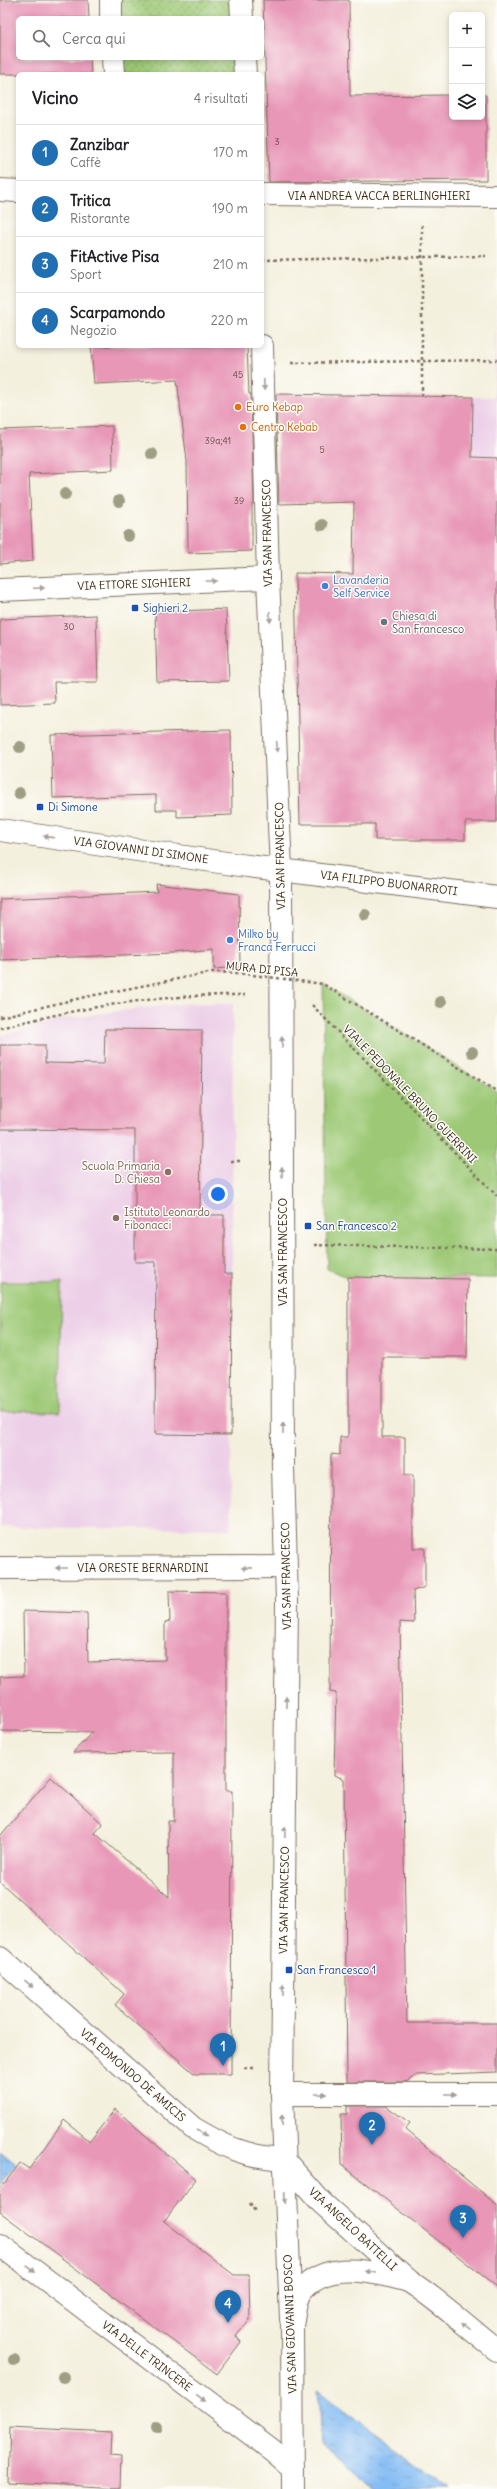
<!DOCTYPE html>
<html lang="it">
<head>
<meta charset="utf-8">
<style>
  :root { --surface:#fff; --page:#f6f6f6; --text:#202124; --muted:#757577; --line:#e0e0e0; --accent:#1f6fb2 }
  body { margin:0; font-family:Delius,sans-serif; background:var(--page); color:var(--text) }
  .controls { position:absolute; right:12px; top:12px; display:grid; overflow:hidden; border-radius:6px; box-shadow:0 2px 6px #0003 }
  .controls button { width:36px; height:36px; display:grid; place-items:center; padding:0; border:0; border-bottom:1px solid var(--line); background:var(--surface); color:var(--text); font:20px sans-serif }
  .you { position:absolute; left:218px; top:1194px; width:14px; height:14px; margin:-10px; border:3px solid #fff; border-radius:50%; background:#1a73e8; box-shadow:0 0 0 6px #1a73e833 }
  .badge { display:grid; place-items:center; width:26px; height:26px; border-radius:50%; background:var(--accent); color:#fff; font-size:13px; font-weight:700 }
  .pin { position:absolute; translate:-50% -33px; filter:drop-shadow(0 1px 2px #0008) }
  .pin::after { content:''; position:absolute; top:21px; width:14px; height:12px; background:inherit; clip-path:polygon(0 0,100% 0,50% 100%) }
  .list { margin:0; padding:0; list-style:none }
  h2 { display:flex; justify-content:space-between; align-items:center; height:52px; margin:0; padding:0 16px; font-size:17px }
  h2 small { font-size:13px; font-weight:400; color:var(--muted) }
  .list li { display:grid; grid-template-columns:26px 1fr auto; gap:12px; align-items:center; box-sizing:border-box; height:56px; padding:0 16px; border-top:1px solid var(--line) }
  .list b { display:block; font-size:15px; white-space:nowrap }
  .list p { margin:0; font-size:13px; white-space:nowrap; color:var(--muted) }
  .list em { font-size:13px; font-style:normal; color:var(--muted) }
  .icon { flex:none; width:22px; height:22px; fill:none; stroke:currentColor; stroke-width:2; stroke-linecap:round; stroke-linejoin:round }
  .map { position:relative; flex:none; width:497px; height:2489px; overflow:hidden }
  .search { position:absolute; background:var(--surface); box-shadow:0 2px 6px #0003; left:16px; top:16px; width:248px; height:44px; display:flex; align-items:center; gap:10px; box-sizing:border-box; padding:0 14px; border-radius:6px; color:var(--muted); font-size:15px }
  .panel { position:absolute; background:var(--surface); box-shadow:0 2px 6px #0003; left:16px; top:72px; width:248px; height:276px; border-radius:6px }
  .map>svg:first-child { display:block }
  .built { fill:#edd0e8 }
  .green { fill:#9dc976; stroke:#6c7a4a }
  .park { fill:url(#park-dots); stroke:#6c7a4a }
  .water { fill:url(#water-ripples); stroke:#607389 }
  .building { fill:#e897b7 }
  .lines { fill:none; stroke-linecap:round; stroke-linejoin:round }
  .minor-casing { stroke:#7c6f61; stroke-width:24 }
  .tertiary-casing { stroke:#7c6f61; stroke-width:24 }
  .secondary-casing { stroke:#7c6f61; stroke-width:24 }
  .path { stroke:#7c6f61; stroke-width:2.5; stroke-dasharray:3 3; stroke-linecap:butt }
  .minor { stroke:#fff; stroke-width:22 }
  .tertiary { stroke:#fff; stroke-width:22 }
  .secondary { stroke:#fff; stroke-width:22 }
  .path-bridge { stroke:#7c6f61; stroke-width:2.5; stroke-dasharray:3 3; stroke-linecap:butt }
  .tree { fill:#9e9e83 }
  .oneway { fill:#a79f9a }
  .food-dot { fill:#e8710a; stroke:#fdfcf7; stroke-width:1.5 }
  .shop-dot { fill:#3f7fe0; stroke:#fdfcf7; stroke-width:1.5 }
  .transit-dot { fill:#1a4fb4; stroke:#fdfcf7; stroke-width:1.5 }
  .worship-dot { fill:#6b7280; stroke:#fdfcf7; stroke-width:1.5 }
  .education-dot { fill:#8d6e63; stroke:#fdfcf7; stroke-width:1.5 }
  .labels { text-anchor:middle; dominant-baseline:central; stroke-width:3; stroke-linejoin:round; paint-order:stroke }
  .number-label { font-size:9px; fill:#664544 }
  .street-label { font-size:11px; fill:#3b2a1e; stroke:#fdfcf7 }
  .food-label { font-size:11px; fill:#c56008; stroke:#fdfcf7; text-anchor:start }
  .shop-label { font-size:11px; fill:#366cbe; stroke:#fdfcf7; text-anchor:start }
  .transit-label { font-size:11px; fill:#164399; stroke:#fdfcf7; text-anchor:start }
  .worship-label { font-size:11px; fill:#5b616d; stroke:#fdfcf7; text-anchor:start }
  .education-label { font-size:11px; fill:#785e54; stroke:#fdfcf7; text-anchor:end }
</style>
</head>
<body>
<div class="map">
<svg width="497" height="2489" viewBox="0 0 497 2489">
  <defs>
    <pattern id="park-dots" width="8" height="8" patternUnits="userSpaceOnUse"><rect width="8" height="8" fill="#9dc976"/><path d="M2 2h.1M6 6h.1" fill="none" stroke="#81a360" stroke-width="1.8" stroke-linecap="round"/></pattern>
    <pattern id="water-ripples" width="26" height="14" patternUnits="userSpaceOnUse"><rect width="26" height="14" fill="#84bcf4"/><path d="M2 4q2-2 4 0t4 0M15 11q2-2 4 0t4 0" fill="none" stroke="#6d99c5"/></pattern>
  </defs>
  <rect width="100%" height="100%" fill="#fdfcf7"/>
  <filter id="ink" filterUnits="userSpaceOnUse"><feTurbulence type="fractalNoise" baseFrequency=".025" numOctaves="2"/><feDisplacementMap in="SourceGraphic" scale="8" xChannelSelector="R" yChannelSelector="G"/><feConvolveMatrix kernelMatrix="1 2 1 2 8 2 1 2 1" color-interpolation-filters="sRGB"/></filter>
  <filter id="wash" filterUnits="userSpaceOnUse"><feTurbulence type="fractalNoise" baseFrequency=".012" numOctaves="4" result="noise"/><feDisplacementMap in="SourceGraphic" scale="16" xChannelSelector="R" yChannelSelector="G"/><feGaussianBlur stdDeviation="0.9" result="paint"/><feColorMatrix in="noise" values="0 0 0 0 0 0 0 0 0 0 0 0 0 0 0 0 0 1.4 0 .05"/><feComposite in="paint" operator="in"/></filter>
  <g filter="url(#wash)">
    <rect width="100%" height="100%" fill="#f4f0de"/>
    <!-- built -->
    <g class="built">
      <polygon points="496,297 497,458 472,457 473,397 494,397"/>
      <polygon points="190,1003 233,1004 231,1529 0,1527 0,1036 63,1019 134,1009"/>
    </g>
    <!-- green -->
    <g class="green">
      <polygon points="323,984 497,1091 497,1278 348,1277 327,1269"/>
      <polygon points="0,1282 62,1282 60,1412 0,1411"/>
    </g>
    <!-- park -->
    <g class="park">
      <polygon points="111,0 241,0 242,18 111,18"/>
      <polygon points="113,58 244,58 245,74 114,74"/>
    </g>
    <!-- water -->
    <g class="water">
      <polygon points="0,2151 16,2164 0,2185"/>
      <polygon points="318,2390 451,2489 378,2489 321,2446"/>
    </g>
    <g id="blocks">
      <!-- building -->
      <g class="building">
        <polygon points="0,0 88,0 89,18 18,18 18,58 90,58 91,74 0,74"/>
        <polygon points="263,0 349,0 350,96 452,95 452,117 482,117 482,95 486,95 486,180 269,182"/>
        <polygon points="91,346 247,346 249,394 251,394 254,504 252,504 252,551 188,553 187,461 177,380 94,384"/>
        <polygon points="276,394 473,397 472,457 497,458 497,822 465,822 465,840 375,840 375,824 300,824 295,573 353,574 354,502 279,504"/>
        <polygon points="112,426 113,470 29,474 33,561 0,564 0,430"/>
        <polygon points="226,609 229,681 157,682 155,612"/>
        <polygon points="96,615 98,682 54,682 55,703 0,705 0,619"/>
        <polygon points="231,730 232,815 177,817 177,810 156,810 156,795 53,798 51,735"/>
        <polygon points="156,884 239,894 240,967 214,969 214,949 173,953 0,960 0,899 157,892"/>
        <polygon points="105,1029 202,1030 200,1215 224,1215 224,1274 232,1274 231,1435 155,1434 156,1262 135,1262 135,1130 0,1129 0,1045 45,1045 45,1063 104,1064"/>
        <polygon points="348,1277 468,1279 467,1357 382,1357 382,1437 405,1437 405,1475 413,1475 413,1548 425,1548 425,1587 413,1591 414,1623 400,1622 407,2023 497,2023 497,2072 417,2075 406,2082 347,2082 344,1779 334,1775 336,1693 330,1692 331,1454 340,1455 340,1437 348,1437"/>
        <polygon points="169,1591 226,1592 226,1791 232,1791 231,2074 195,2074 115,2005 124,1994 0,1882 0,1836 51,1777 103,1824 95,1833 169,1897 168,1821 174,1821 174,1752 73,1753 92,1732 0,1731 0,1677 24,1676 23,1611 87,1613 88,1662 165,1660 165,1622 170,1621"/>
        <polygon points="347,2106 386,2106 410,2123 405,2129 497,2205 497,2287 342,2165 341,2114 347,2114"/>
        <polygon points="115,2109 196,2179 164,2221 234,2275 249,2275 250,2320 236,2336 241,2342 217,2374 0,2212 0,2189 20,2163 29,2169 64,2120 90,2141"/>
        <polygon points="10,2427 111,2432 110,2456 121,2457 120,2488 8,2482"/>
      </g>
    </g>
  </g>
  <g filter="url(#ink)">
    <use href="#blocks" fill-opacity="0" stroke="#7c6f61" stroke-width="1"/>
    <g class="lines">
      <!-- minor casing -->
      <g class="minor-casing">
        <g id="minor">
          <polyline points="111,0 111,18"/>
          <polyline points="241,0 242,18"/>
          <polyline points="113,58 114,74"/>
          <polyline points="244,58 245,74"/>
          <polyline points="0,190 18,191"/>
          <polyline points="262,194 497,196"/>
          <polyline points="262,346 268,578 281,870"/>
          <polyline points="0,590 268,578"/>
          <polyline points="0,1568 286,1567"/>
          <polyline points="282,2094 497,2094"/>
          <polyline points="0,2245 272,2450 293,2468"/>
        </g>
      </g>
      <!-- tertiary casing -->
      <g class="tertiary-casing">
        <g id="tertiary">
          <polyline points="0,830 240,865 497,897"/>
          <polyline points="281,870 283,1467 287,1601 282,2094 291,2319"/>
          <path d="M0 1958 193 2128C227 2148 244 2156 283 2159"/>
          <polyline points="283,2159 322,2203 409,2281"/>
        </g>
      </g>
      <!-- secondary casing -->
      <g class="secondary-casing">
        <path id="secondary" d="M293 2489 292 2326C294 2315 294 2301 301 2291 323 2264 359 2269 389 2276 396 2278 404 2279 410 2282 440 2301 468 2328 497 2350"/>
      </g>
      <!-- path -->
      <g class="path">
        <polyline points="262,260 486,256"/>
        <polyline points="291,363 497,360"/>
        <polyline points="422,396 422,225"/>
        <polyline points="312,1005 497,1196"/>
        <path d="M0 1028C82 1007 160 994 245 995"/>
        <polyline points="231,1161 240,1161"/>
        <polyline points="314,1245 497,1249"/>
        <polyline points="244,2068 254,2068"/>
        <polyline points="250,2203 256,2213"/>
      </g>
      <!-- minor -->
      <use href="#minor" class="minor"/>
      <!-- tertiary -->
      <use href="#tertiary" class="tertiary"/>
      <!-- secondary -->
      <use href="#secondary" class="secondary"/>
      <!-- path-bridge -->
      <polyline class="path-bridge" points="0,1017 85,997 213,972 237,973 323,984 497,1091"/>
    </g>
    <!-- trees -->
    <g class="tree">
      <circle cx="152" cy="454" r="6"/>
      <circle cx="65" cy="494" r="6"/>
      <circle cx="119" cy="501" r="6"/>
      <circle cx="322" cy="525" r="6"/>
      <circle cx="128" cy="536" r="6"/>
      <circle cx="20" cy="747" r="6"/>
      <circle cx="19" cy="793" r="6"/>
      <circle cx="365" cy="915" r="6"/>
      <circle cx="441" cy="1002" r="6"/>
      <circle cx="472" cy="1052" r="6"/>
      <circle cx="14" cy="2360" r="6"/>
      <circle cx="63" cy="2377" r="6"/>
      <circle cx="157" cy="2427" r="6"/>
    </g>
    <!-- one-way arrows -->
    <defs><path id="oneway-solid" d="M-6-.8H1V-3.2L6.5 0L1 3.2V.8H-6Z"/></defs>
    <g class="oneway">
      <use href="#oneway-solid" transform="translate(264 385) rotate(88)"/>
      <use href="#oneway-solid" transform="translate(211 581) rotate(-2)"/>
      <use href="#oneway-solid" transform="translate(39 588) rotate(-2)"/>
      <use href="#oneway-solid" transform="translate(270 617) rotate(87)"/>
      <use href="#oneway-solid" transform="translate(277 747) rotate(87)"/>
      <use href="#oneway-solid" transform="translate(49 837) rotate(-172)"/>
      <use href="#oneway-solid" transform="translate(282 1042) rotate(-90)"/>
      <use href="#oneway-solid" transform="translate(282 1172) rotate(-91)"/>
      <use href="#oneway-solid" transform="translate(283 1428) rotate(-90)"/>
      <use href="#oneway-solid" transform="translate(61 1568) rotate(180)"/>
      <use href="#oneway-solid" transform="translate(247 1568) rotate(179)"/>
      <use href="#oneway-solid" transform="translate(286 1702) rotate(-90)"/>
      <use href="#oneway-solid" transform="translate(285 1832) rotate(-89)"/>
      <use href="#oneway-solid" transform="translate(29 1984) rotate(41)"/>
      <use href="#oneway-solid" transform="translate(283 1990) rotate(-89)"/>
      <use href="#oneway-solid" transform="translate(321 2094)"/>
      <use href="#oneway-solid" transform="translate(451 2094)"/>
      <use href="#oneway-solid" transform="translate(282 2120) rotate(-91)"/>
      <use href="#oneway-solid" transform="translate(202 2133) rotate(30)"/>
      <use href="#oneway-solid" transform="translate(285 2198) rotate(87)"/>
      <use href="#oneway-solid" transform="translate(31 2269) rotate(37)"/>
      <use href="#oneway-solid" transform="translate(371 2272) rotate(-171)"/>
      <use href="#oneway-solid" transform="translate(466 2326) rotate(-142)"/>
      <use href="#oneway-solid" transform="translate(201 2398) rotate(37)"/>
    </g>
  </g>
  <!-- markers -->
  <g class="food-dot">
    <circle cx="238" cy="407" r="4"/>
    <circle cx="243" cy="427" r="4"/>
  </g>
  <g class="shop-dot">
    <circle cx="325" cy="586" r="4"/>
    <circle cx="230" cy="940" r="4"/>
  </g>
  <g class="transit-dot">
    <rect x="131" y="604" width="8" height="8" rx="2"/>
    <rect x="36" y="803" width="8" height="8" rx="2"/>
    <rect x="304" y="1222" width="8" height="8" rx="2"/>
    <rect x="285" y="1966" width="8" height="8" rx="2"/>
  </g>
  <circle class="worship-dot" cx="384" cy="622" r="4"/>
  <g class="education-dot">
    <circle cx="168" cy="1172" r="4"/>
    <circle cx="116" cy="1218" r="4"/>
  </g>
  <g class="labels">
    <!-- number labels -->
    <g class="number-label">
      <text x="277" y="141">3</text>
      <text x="238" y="374">45</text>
      <text x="218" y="440">39a;41</text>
      <text x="322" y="449">5</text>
      <text x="239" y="500">39</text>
      <text x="69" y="626">30</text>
    </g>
    <!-- street labels -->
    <g class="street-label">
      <text x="379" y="196">VIA ANDREA VACCA BERLINGHIERI</text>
      <text transform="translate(267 533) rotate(-91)">VIA SAN FRANCESCO</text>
      <text transform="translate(134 584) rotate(-2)">VIA ETTORE SIGHIERI</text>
      <text transform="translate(141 850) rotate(8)">VIA GIOVANNI DI SIMONE</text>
      <text transform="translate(280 856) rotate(-91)">VIA SAN FRANCESCO</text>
      <text transform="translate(389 883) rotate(7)">VIA FILIPPO BUONARROTI</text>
      <text transform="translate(262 969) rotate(6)">MURA DI PISA</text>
      <text transform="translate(410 1094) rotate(46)">VIALE PEDONALE BRUNO GUERRINI</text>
      <text transform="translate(283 1252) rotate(-90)">VIA SAN FRANCESCO</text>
      <text x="143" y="1568">VIA ORESTE BERNARDINI</text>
      <text transform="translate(286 1576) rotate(-91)">VIA SAN FRANCESCO</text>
      <text transform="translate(284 1900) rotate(-89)">VIA SAN FRANCESCO</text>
      <text transform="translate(133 2075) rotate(41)">VIA EDMONDO DE AMICIS</text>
      <text transform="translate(353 2229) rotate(43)">VIA ANGELO BATTELLI</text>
      <text transform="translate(290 2324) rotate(-92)">VIA SAN GIOVANNI BOSCO</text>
      <text transform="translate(147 2356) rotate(37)">VIA DELLE TRINCERE</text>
    </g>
    <!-- food labels -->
    <g class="food-label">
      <text x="246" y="407">Euro Kebap</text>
      <text x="251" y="427">Centro Kebab</text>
    </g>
    <!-- shop labels -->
    <g class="shop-label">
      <text x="333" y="580">Lavanderia<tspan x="333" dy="13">Self Service</tspan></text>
      <text x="238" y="934">Milko by<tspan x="238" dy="13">Franca Ferrucci</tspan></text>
    </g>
    <!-- transit labels -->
    <g class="transit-label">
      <text x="143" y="608">Sighieri 2</text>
      <text x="48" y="807">Di Simone</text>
      <text x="316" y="1226">San Francesco 2</text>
      <text x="297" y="1970">San Francesco 1</text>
    </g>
    <!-- worship labels -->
    <g class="worship-label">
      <text x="392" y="616">Chiesa di<tspan x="392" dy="13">San Francesco</tspan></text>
    </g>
    <!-- education labels -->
    <g class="education-label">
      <text x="160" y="1166">Scuola Primaria<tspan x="160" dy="13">D. Chiesa</tspan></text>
      <text x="124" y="1212" text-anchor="start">Istituto Leonardo<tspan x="124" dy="13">Fibonacci</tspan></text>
    </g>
  </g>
</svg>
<div class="controls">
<button>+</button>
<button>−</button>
<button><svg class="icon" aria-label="layers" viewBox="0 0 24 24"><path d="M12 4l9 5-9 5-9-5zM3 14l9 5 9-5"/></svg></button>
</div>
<div class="you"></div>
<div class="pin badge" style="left:223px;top:2066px">1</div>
<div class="pin badge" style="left:372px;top:2145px">2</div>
<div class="pin badge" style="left:463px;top:2238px">3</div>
<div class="pin badge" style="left:228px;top:2323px">4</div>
<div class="search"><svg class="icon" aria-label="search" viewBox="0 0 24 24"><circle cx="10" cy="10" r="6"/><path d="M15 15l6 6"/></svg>Cerca qui</div>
<section class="panel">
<h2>Vicino<small>4 risultati</small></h2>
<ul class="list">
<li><span class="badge">1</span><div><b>Zanzibar</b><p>Caffè</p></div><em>170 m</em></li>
<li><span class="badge">2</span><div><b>Tritica</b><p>Ristorante</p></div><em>190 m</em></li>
<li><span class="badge">3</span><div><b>FitActive Pisa</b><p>Sport</p></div><em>210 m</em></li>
<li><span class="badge">4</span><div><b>Scarpamondo</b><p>Negozio</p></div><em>220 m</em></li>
</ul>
</section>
</div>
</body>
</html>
